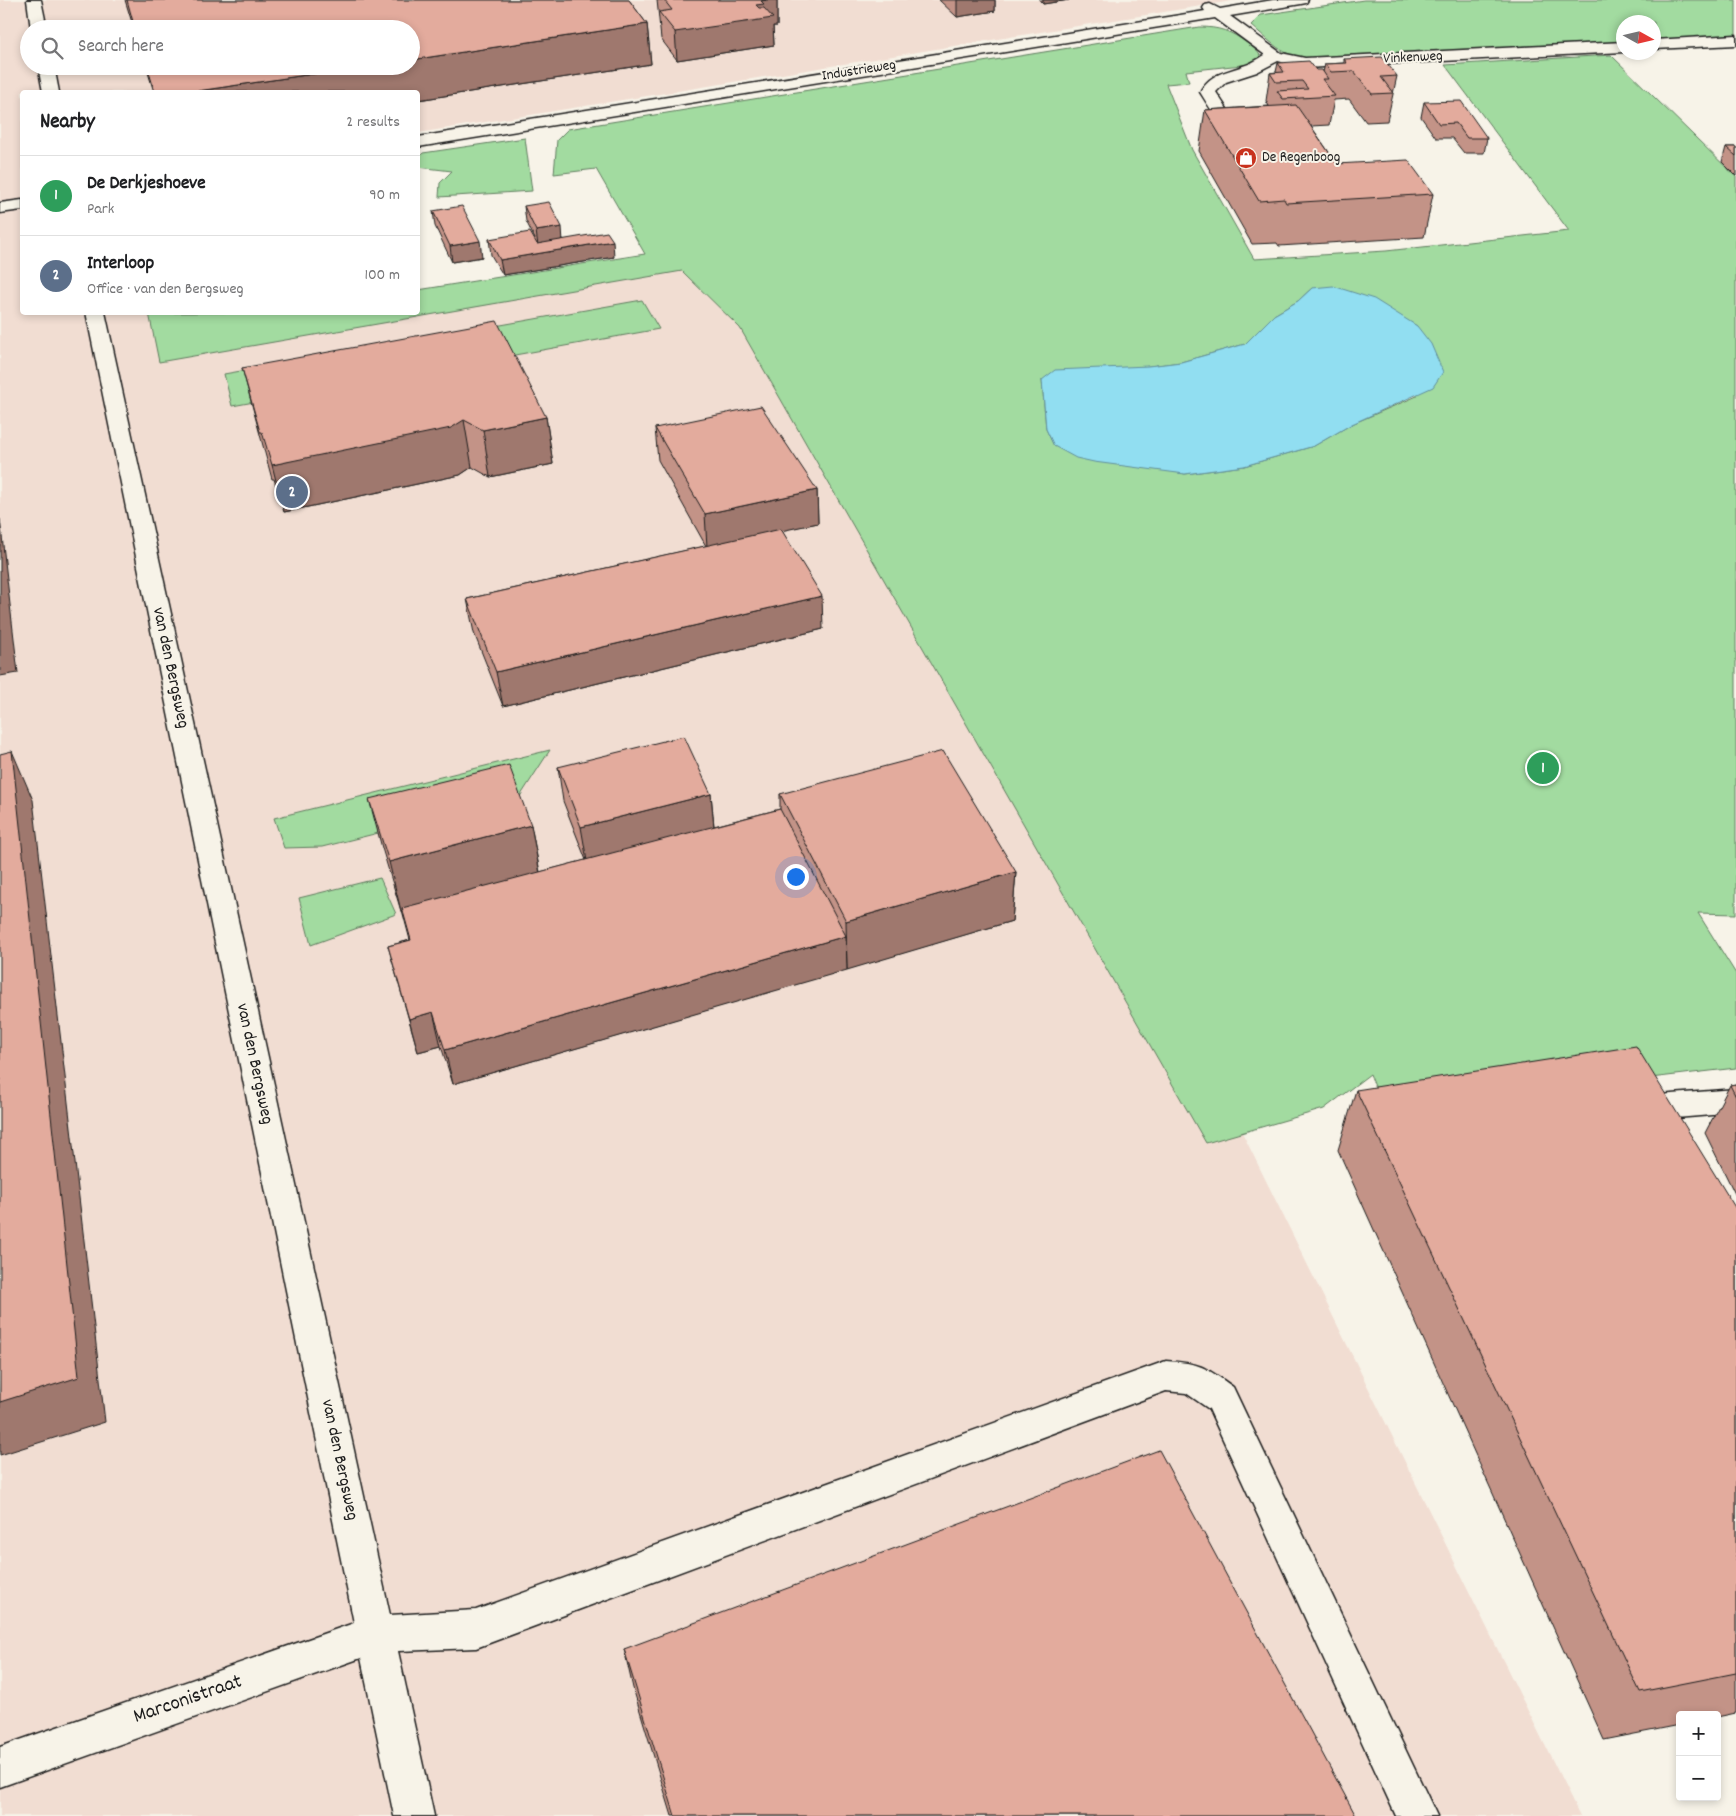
<!DOCTYPE html>
<html lang="en">
<head>
<meta charset="utf-8">
<style>
  :root { --surface:#fff; --page:#f2f2f2; --text:#202124; --muted:#757577; --line:#e0e0e0; --accent:#c8321e }
  body { margin:0; font-family:Dekko,sans-serif; background:var(--page); color:var(--text) }
  .controls { position:absolute; right:15px; bottom:15px; display:grid; overflow:hidden; border-radius:5px; box-shadow:0 2px 8px #0003 }
  .controls button { width:45px; height:45px; display:grid; place-items:center; padding:0; border:0; border-bottom:1px solid var(--line); background:var(--surface); color:var(--text); font:25px sans-serif }
  .compass { position:absolute; left:1616px; top:15px; width:45px; height:45px; border-radius:50%; background:var(--surface); box-shadow:0 2px 8px #0003; rotate:98deg }
  .you { position:absolute; left:795px; top:876px; width:18px; height:18px; margin:-12px; border:4px solid #fff; border-radius:50%; background:#1a73e8; box-shadow:0 0 0 8px #1a73e833 }
  .badge { display:grid; place-items:center; width:32px; height:32px; border-radius:50%; background:var(--accent); color:#fff; font-size:16px; font-weight:700 }
  .pin { position:absolute; translate:-50% -50%; border:2px solid #fff; box-shadow:0 1px 5px #0006 }
  .list { margin:0; padding:0; list-style:none }
  h2 { display:flex; justify-content:space-between; align-items:center; height:65px; margin:0; padding:0 20px; font-size:21px }
  h2 small { font-size:16px; font-weight:400; color:var(--muted) }
  .list li { display:grid; grid-template-columns:32px 1fr auto; gap:15px; align-items:center; box-sizing:border-box; height:80px; padding:0 20px; border-top:1px solid var(--line) }
  .list b { display:block; font-size:19px; white-space:nowrap }
  .list p { margin:0; font-size:16px; white-space:nowrap; color:var(--muted) }
  .list em { font-size:16px; font-style:normal; color:var(--muted) }
  .icon { flex:none; width:28px; height:28px; fill:none; stroke:currentColor; stroke-width:2; stroke-linecap:round; stroke-linejoin:round }
  .map { position:relative; flex:none; width:1736px; height:1816px; overflow:hidden }
  .search { position:absolute; background:var(--surface); box-shadow:0 2px 8px #0003; left:20px; top:20px; width:400px; height:55px; display:flex; align-items:center; gap:12px; box-sizing:border-box; padding:0 18px; border-radius:28px; color:var(--muted); font-size:19px }
  .panel { position:absolute; background:var(--surface); box-shadow:0 2px 8px #0003; left:20px; top:90px; width:400px; height:225px; border-radius:5px }
  .map>svg:first-child { display:block }
  .built { fill:#f1ddd2; fill-rule:evenodd }
  .green { fill:#a2dba0; stroke:#5f7c5e; fill-rule:evenodd }
  .water { fill:#91def1; stroke:#62909c }
  .lines { fill:none; stroke-linecap:round; stroke-linejoin:round }
  .minor-casing { stroke:#1c1c1c; stroke-width:3 }
  .minor { fill:#f7f3e8; fill-rule:evenodd }
  .wall { fill:#c39387; stroke:#1c1c1c }
  .shaded-wall { fill:#9f786e; stroke:#1c1c1c }
  .building { fill:#e3ab9d; stroke:#1c1c1c }
  .labels { text-anchor:middle; dominant-baseline:central; stroke-width:4; stroke-linejoin:round; paint-order:stroke }
  .far-street-label { font-size:15px; fill:#1c1c1c; stroke:#f7f3e8 }
  .far-poi-label { font-size:15px; fill:#1c1c1c; stroke:#f7f3e8; text-anchor:start }
  .street-label { font-size:18px; fill:#1c1c1c; stroke:#f7f3e8 }
  .near-street-label { font-size:21px; fill:#1c1c1c; stroke:#f7f3e8 }
</style>
</head>
<body>
<div class="map">
<svg width="1736" height="1816" viewBox="0 0 1736 1816">
  <rect width="100%" height="100%" fill="#f7f3e8"/>
  <filter id="ink" filterUnits="userSpaceOnUse"><feTurbulence type="fractalNoise" baseFrequency=".02" numOctaves="2"/><feDisplacementMap in="SourceGraphic" scale="10" xChannelSelector="R" yChannelSelector="G"/><feConvolveMatrix kernelMatrix="1 2 1 2 8 2 1 2 1" color-interpolation-filters="sRGB"/></filter>
  <g filter="url(#ink)">
    <!-- built -->
    <path class="built" d="M0 0H1238L418 133V92H22V312H418L736 249 1101 847 1580 1816H0ZM29 29H411V66H29Z"/>
    <!-- green -->
    <g class="green">
      <path d="M1364 0H1736V35L1654 40V22H1624L1623 42 1328 59C1285 59 1282 52 1251 25L1261 15Z"/>
      <path d="M1199 27C1219 27 1231 31 1247 43 1253 47 1258 51 1261 57L1251 64 1186 71 1189 82 1166 84 1192 150 1254 259 1386 251 1569 231 1445 65 1611 55 1736 177V914L1698 913 1736 974V1068L1384 1109 1370 1074 1324 1109 1206 1143 740 328 682 271 159 362 149 313 418 312V290L645 254 596 169 554 174 557 140 568 129ZM1312 288 1398 316 1417 326V396L1352 424 1314 446 1244 466 1185 474 1054 446 1046 429 1042 380 1181 362 1245 344 1274 315 1298 301Z"/>
      <polygon points="525,138 532,191 439,197 440,183 452,171 418,167 418,158 423,153"/>
      <polygon points="642,300 659,329 232,406 224,374"/>
      <polygon points="550,750 519,798 322,847 284,848 274,818"/>
      <polygon points="380,878 396,914 311,945 299,898"/>
    </g>
    <!-- water -->
    <polygon class="water" points="1333,286 1374,299 1417,326 1431,344 1443,372 1433,387 1352,424 1314,446 1244,466 1185,474 1094,462 1076,458 1054,446 1046,429 1042,380 1055,370 1148,366 1181,362 1245,344 1274,315 1298,301 1312,288"/>
    <g class="lines">
      <!-- minor casing -->
      <g class="minor-casing">
        <g id="minor">
          <polygon points="27,0 41,0 47,29 31,29"/>
          <path d="M1273 0H1308L1306 3 1301 4 1230 16 1281 53 1305 58 1624 42V52L1305 68 1278 61 1257 72 1226 82 1216 92 1231 115 1254 133 1252 137C1229 142 1210 108 1200 92 1210 73 1225 73 1243 66 1251 64 1258 59 1265 55L1215 18 418 147V137L1205 11 1203 8 1205 5 1210 4 1220 9Z"/>
          <polygon points="1736,35 1736,45 1654,49 1654,40"/>
          <polygon points="38,66 54,66 59,92 43,92"/>
          <polygon points="22,200 22,210 0,213 0,203"/>
          <path d="M86 312H105L390 1615 476 1610 1166 1361C1201 1363 1205 1367 1233 1387L1437 1816H1396L1209 1409 1186 1393 1166 1391 476 1648 398 1651 434 1816H394L361 1658 0 1787V1747L354 1623Z"/>
          <polygon points="1736,1089 1736,1113 1664,1119 1661,1125 1650,1128 1639,1125 1631,1108 1635,1099 1646,1096"/>
        </g>
      </g>
      <!-- minor -->
      <use href="#minor" class="minor"/>
    </g>
    <!-- wall -->
    <g class="wall">
      <polygon points="125,0 629,0 647,24 651,64 418,100 418,92 154,92 146,66 411,66 411,29 134,29"/>
      <polygon points="657,0 777,0 777,26 773,26 774,45 677,60 661,39"/>
      <polygon points="939,0 995,0 995,11 957,17"/>
      <polygon points="1039,0 1069,0 1043,4"/>
      <polygon points="1344,59 1397,76 1387,121 1366,122 1349,99 1334,100 1329,125 1311,126 1337,164 1433,194 1424,237 1279,246 1277,243 1252,244 1199,151 1205,110 1269,106 1266,101 1270,73 1276,72 1278,63 1323,72 1325,64 1344,63"/>
      <polygon points="1424,102 1487,138 1484,153 1464,153 1452,138 1436,138 1421,117"/>
      <polygon points="1726,147 1736,147 1736,176 1722,162"/>
      <polygon points="524,206 563,239 614,257 503,275 491,255 489,239 535,239 526,221"/>
      <polygon points="433,211 482,257 452,262 435,226"/>
      <polygon points="242,368 546,417 553,464 490,477 472,467 460,475 284,512 274,479 272,479"/>
      <polygon points="655,428 817,490 818,523 782,530 823,629 503,706 474,633 467,599 706,546 658,460"/>
      <polygon points="558,767 711,794 714,826 780,809 780,794 1016,872 1012,921 453,1084 441,1046 418,1052 388,946 410,940 402,910 401,911 382,848 369,799 531,825 540,872 586,860 563,801"/>
      <polygon points="1736,1084 1736,1196 1705,1133 1730,1085"/>
      <polygon points="1356,1090 1736,1209 1736,1713 1717,1717 1717,1715 1680,1715 1680,1725 1604,1740 1338,1150"/>
      <polygon points="624,1649 1356,1816 672,1816 633,1688"/>
    </g>
    <!-- shaded-wall -->
    <g class="shaded-wall">
      <polygon points="766,0 777,0 777,26 773,26 774,45 677,60 675,32 756,5 761,1"/>
      <polygon points="957,0 995,0 995,11 957,17"/>
      <polygon points="1043,0 1069,0 1043,4"/>
      <polygon points="647,24 651,64 418,100 418,92 191,92 367,66 411,66 411,60"/>
      <polygon points="562,227 563,242 538,246 536,231"/>
      <polygon points="480,241 482,257 452,262 450,246"/>
      <polygon points="613,241 614,257 503,275 500,260"/>
      <polygon points="546,417 553,464 490,477 483,430"/>
      <polygon points="464,420 472,467 460,475 284,512 272,465"/>
      <polygon points="817,490 818,523 707,547 705,514"/>
      <polygon points="0,519 18,673 0,676"/>
      <polygon points="822,596 823,629 503,706 496,672"/>
      <polygon points="12,751 33,800 105,1422 0,1455 0,1402"/>
      <polygon points="711,794 714,828 587,861 581,827"/>
      <polygon points="531,825 540,874 401,911 389,862"/>
      <polygon points="1016,872 1012,921 847,970 846,921"/>
      <polygon points="846,936 847,970 453,1084 445,1050"/>
      <polygon points="433,1012 441,1046 418,1052 409,1019"/>
    </g>
    <!-- building -->
    <g class="building">
      <polygon points="127,0 629,0 647,24 411,60 411,29 135,29"/>
      <polygon points="664,0 766,0 761,1 764,4 756,5 759,8 764,8 773,18 675,32 659,12 672,10"/>
      <polygon points="1382,57 1397,76 1381,77 1393,93 1372,94 1354,71 1331,72 1325,64 1347,63 1344,59"/>
      <polygon points="1309,61 1316,70 1322,70 1328,79 1322,79 1335,96 1283,99 1277,91 1308,89 1302,81 1276,82 1270,73 1284,72 1278,63"/>
      <polygon points="147,66 367,66 191,92 155,92"/>
      <polygon points="1461,101 1487,138 1467,138 1456,123 1439,124 1424,102"/>
      <polygon points="1296,105 1337,164 1408,160 1433,194 1286,203 1284,199 1259,201 1205,110"/>
      <polygon points="1726,147 1736,147 1736,156"/>
      <polygon points="549,202 562,227 536,231 524,206"/>
      <polygon points="462,206 480,241 450,246 433,211"/>
      <polygon points="530,232 537,244 607,232 613,241 500,260 489,239"/>
      <polygon points="497,321 546,417 483,430 464,420 451,428 272,465 262,432 260,432 242,368"/>
      <polygon points="761,406 817,490 705,514 655,428"/>
      <polygon points="781,529 822,596 496,672 467,599"/>
      <polygon points="684,736 711,794 581,827 558,767"/>
      <polygon points="12,751 79,1377 0,1402 0,754"/>
      <polygon points="943,751 1016,872 846,921 780,794"/>
      <polygon points="509,765 531,825 389,862 369,799"/>
      <polygon points="780,809 846,936 445,1050 433,1012 409,1019 388,946 411,940 402,908"/>
      <polygon points="1636,1046 1736,1209 1736,1673 1640,1692 1356,1090"/>
      <polygon points="1736,1084 1736,1097 1730,1085"/>
      <polygon points="1159,1450 1356,1816 675,1816 624,1649"/>
    </g>
  </g>
  <!-- icons -->
  <defs>
    <g id="shop-disc" transform="scale(1.125)"><circle r="9.5" fill="#c8321e" stroke="#f7f3e8"/><path d="M-5-2.5h2.3a2.7 3.5 0 0 1 5.4 0H5L5.5 6h-11ZM-1.5-2.5h3a1.5 2.3 0 0 0-3 0Z" fill="#fff"/></g>
  </defs>
  <g fill-rule="evenodd">
    <use href="#shop-disc" x="1246" y="158"/>
  </g>
  <g class="labels">
    <!-- far-street labels -->
    <g class="far-street-label">
      <text transform="translate(1413 58) rotate(-3)">Vinkenweg</text>
      <text transform="translate(859 71) rotate(-9)">Industrieweg</text>
    </g>
    <!-- far-poi labels -->
    <g class="far-poi-label">
      <text x="1262" y="158">De Regenboog</text>
    </g>
    <!-- street labels -->
    <g class="street-label">
      <text transform="translate(170 668) rotate(78)">van den Bergsweg</text>
      <text transform="translate(254 1064) rotate(78)">van den Bergsweg</text>
      <text transform="translate(339 1460) rotate(78)">van den Bergsweg</text>
    </g>
    <!-- near-street labels -->
    <g class="near-street-label">
      <text transform="translate(188 1700) rotate(-19)">Marconistraat</text>
    </g>
  </g>
</svg>
<div class="controls">
<button>+</button>
<button>−</button>
</div>
<svg class="compass" viewBox="-18 -18 36 36"><path d="M0-13l5 13h-10z" fill="#e53935"/><path d="M0 13l5-13h-10z" fill="#757577"/></svg>
<div class="you"></div>
<div class="pin badge" style="left:1543px;top:768px;background:#2e9e5b">1</div>
<div class="pin badge" style="left:292px;top:492px;background:#5c6f8a">2</div>
<div class="search"><svg class="icon" aria-label="search" viewBox="0 0 24 24"><circle cx="10" cy="10" r="6"/><path d="M15 15l6 6"/></svg>Search here</div>
<section class="panel">
<h2>Nearby<small>2 results</small></h2>
<ul class="list">
<li><span class="badge" style="background:#2e9e5b">1</span><div><b>De Derkjeshoeve</b><p>Park</p></div><em>90 m</em></li>
<li><span class="badge" style="background:#5c6f8a">2</span><div><b>Interloop</b><p>Office · van den Bergsweg</p></div><em>100 m</em></li>
</ul>
</section>
</div>
</body>
</html>
